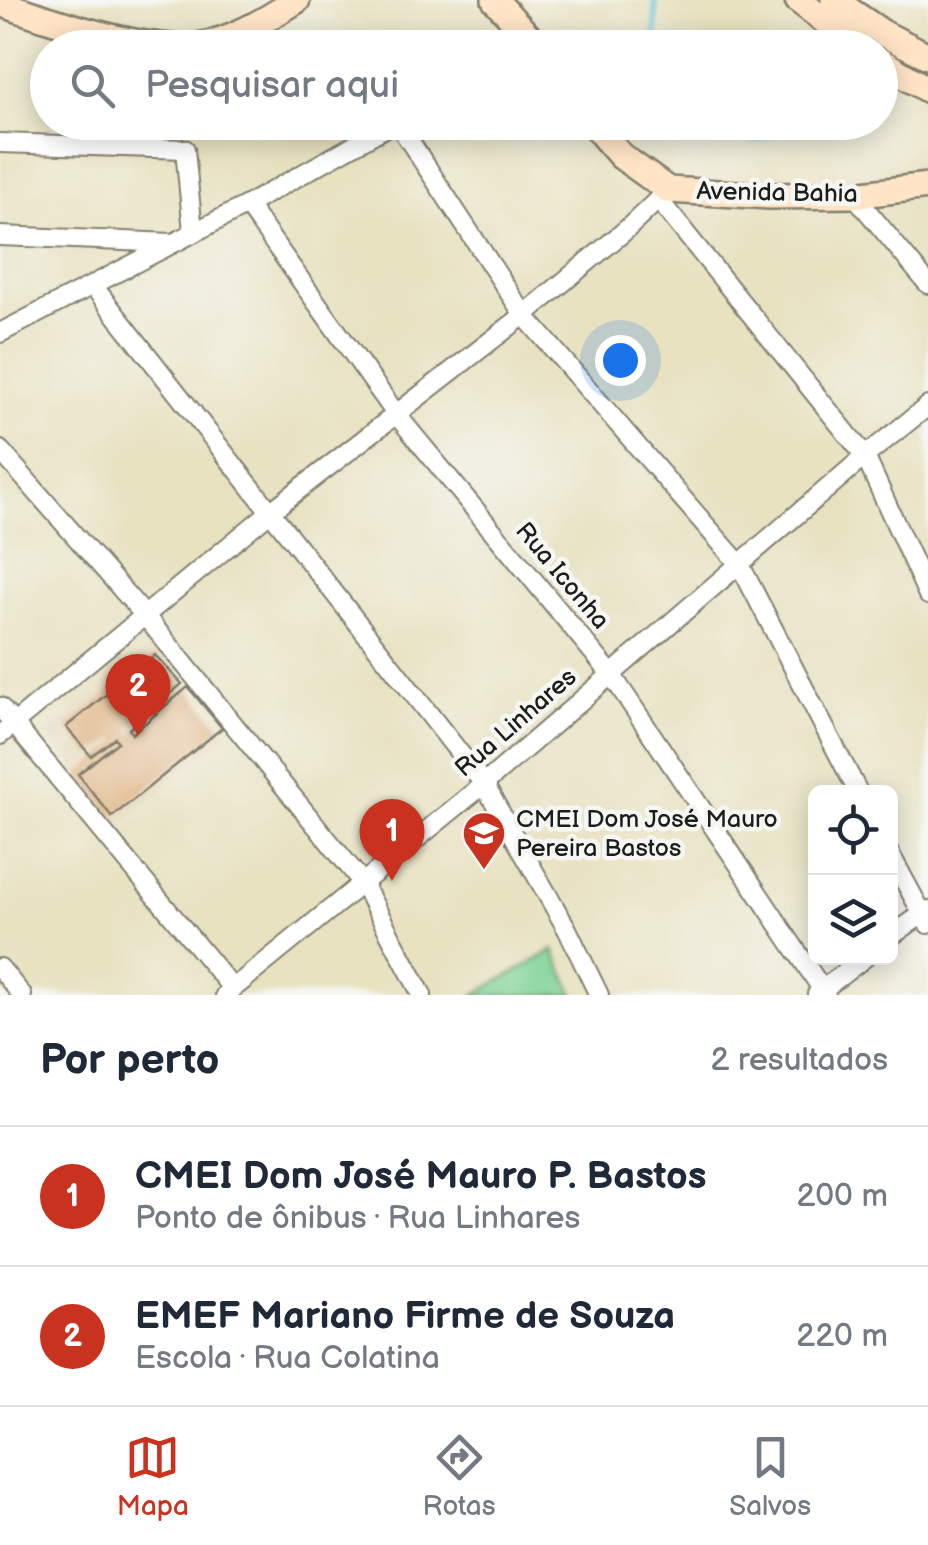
<!DOCTYPE html>
<html lang="pt">
<head>
<meta charset="utf-8">
<style>
  :root { --surface:#fff; --page:#f6f6f7; --text:#1f2937; --muted:#747a83; --line:#e0e1e3; --accent:#c8321e }
  body { margin:0; font-family:"Balsamiq Sans",sans-serif; background:var(--page); color:var(--text) }
  .controls { position:absolute; right:30px; bottom:30px; display:grid; overflow:hidden; border-radius:15px; box-shadow:0 5px 25px #0003 }
  .controls button { width:90px; height:90px; display:grid; place-items:center; padding:0; border:0; border-bottom:2px solid var(--line); background:var(--surface); color:var(--text); font:50px sans-serif }
  .you { position:absolute; left:620px; top:360px; width:35px; height:35px; margin:-25px; border:8px solid #fff; border-radius:50%; background:#1a73e8; box-shadow:0 0 0 15px #1a73e833 }
  .badge { display:grid; place-items:center; width:65px; height:65px; border-radius:50%; background:var(--accent); color:#fff; font-size:32px; font-weight:700 }
  .pin { position:absolute; translate:-50% -82px; filter:drop-shadow(0 2px 5px #0008) }
  .pin::after { content:''; position:absolute; top:52px; width:35px; height:30px; background:inherit; clip-path:polygon(0 0,100% 0,50% 100%) }
  .list { margin:0; padding:0; list-style:none }
  h2 { display:flex; justify-content:space-between; align-items:center; height:130px; margin:0; padding:0 40px; font-size:42px }
  h2 small { font-size:32px; font-weight:400; color:var(--muted) }
  .list li { display:grid; grid-template-columns:65px 1fr auto; gap:30px; align-items:center; box-sizing:border-box; height:140px; padding:0 40px; border-top:2px solid var(--line) }
  .list b { display:block; font-size:38px; white-space:nowrap }
  .list p { margin:0; font-size:32px; white-space:nowrap; color:var(--muted) }
  .list em { font-size:32px; font-style:normal; color:var(--muted) }
  .icon { flex:none; width:55px; height:55px; fill:none; stroke:currentColor; stroke-width:2; stroke-linecap:round; stroke-linejoin:round }
  .map { position:relative; flex:none; width:928px; height:995px; overflow:hidden }
  .search { position:absolute; background:var(--surface); box-shadow:0 5px 25px #0003; left:30px; right:30px; top:30px; height:110px; display:flex; align-items:center; gap:25px; box-sizing:border-box; padding:0 35px; border-radius:55px; color:var(--muted); font-size:38px }
  .sheet { height:410px; background:var(--surface) }
  nav { display:flex; justify-content:space-around; align-items:center; box-sizing:border-box; height:140px; border-top:2px solid var(--line); background:var(--surface); font-size:28px; color:var(--muted) }
  nav a { display:grid; justify-items:center; gap:5px }
  nav .on { color:var(--accent) }
  .map>svg:first-child { display:block }
  .built { fill:#e5d5b7 }
  .green { fill:#7fd295; stroke:#4e7758; stroke-width:2.5 }
  .lines { fill:none; stroke-linecap:round; stroke-linejoin:round }
  .stream { stroke:#64c3e2; stroke-width:5 }
  .building { fill:#dba56a }
  .street-casing { stroke:#827f6e; stroke-width:22 }
  .secondary-casing { stroke:#827f6e; stroke-width:30 }
  .path { stroke:#827f6e; stroke-width:4; stroke-dasharray:8 8; stroke-linecap:butt }
  .street { stroke:#fff; stroke-width:18 }
  .secondary { stroke:#ffe4c6; stroke-width:25 }
  .labels { text-anchor:middle; dominant-baseline:central; stroke-width:9; stroke-linejoin:round; paint-order:stroke }
  .street-label { font-size:25px; fill:#1c1c1c; stroke:#f6f6f2 }
  .poi-label { font-size:25px; fill:#1c1c1c; stroke:#f6f6f2; text-anchor:start }
</style>
</head>
<body>
<div class="map">
<svg width="928" height="995" viewBox="0 0 928 995">
  <rect width="100%" height="100%" fill="#f6f6f2"/>
  <filter id="ink" filterUnits="userSpaceOnUse"><feTurbulence type="fractalNoise" baseFrequency=".01" numOctaves="2"/><feDisplacementMap in="SourceGraphic" scale="20" xChannelSelector="R" yChannelSelector="G"/><feConvolveMatrix kernelMatrix="1 2 1 2 8 2 1 2 1" color-interpolation-filters="sRGB"/></filter>
  <filter id="wash" filterUnits="userSpaceOnUse"><feTurbulence type="fractalNoise" baseFrequency=".0048" numOctaves="4" result="noise"/><feDisplacementMap in="SourceGraphic" scale="40" xChannelSelector="R" yChannelSelector="G"/><feGaussianBlur stdDeviation="2.25" result="paint"/><feColorMatrix in="noise" values="0 0 0 0 0 0 0 0 0 0 0 0 0 0 0 0 0 1.4 0 .05"/><feComposite in="paint" operator="in"/></filter>
  <g filter="url(#wash)">
    <rect width="100%" height="100%" fill="#e8e2c1"/>
    <!-- built -->
    <polygon class="built" points="149,649 159,652 228,735 118,824 48,733"/>
    <!-- green -->
    <polygon class="green" points="554,950 574,995 474,995"/>
    <g class="lines">
      <!-- stream -->
      <g class="stream">
        <polyline points="655,0 656,48"/>
        <polyline points="687,122 704,124 755,141 814,122"/>
      </g>
    </g>
    <g id="blocks">
      <!-- building -->
      <polygon class="building" points="155,655 182,684 129,729 132,734 188,687 222,728 112,817 78,774 118,742 115,738 91,756 66,727"/>
    </g>
  </g>
  <g filter="url(#ink)">
    <use href="#blocks" fill-opacity="0" stroke="#827f6e" stroke-width="2.5"/>
    <g class="lines">
      <!-- street casing -->
      <g class="street-casing">
        <g id="street">
          <polyline points="397,122 524,315 740,565 858,792"/>
          <polyline points="0,143 185,149 193,232"/>
          <polyline points="854,195 928,284"/>
          <polyline points="658,199 865,456 928,595"/>
          <polyline points="247,205 396,414 611,674 826,995"/>
          <polyline points="0,236 173,243"/>
          <polyline points="94,287 484,784 567,929 599,995"/>
          <polyline points="0,333 247,205 395,122"/>
          <polyline points="0,450 146,617 362,882 422,995"/>
          <polyline points="0,707 232,988"/>
          <polyline points="0,735 270,512 524,315 627,229 668,190"/>
          <polyline points="890,854 928,924"/>
          <polyline points="890,937 928,910"/>
          <polyline points="0,968 22,995"/>
          <polyline points="817,994 864,958"/>
          <polyline points="225,995 484,784 865,456 928,406"/>
        </g>
      </g>
      <!-- secondary casing -->
      <g class="secondary-casing">
        <g id="secondary">
          <polyline points="495,0 539,48"/>
          <polyline points="798,0 860,48"/>
          <polyline points="834,0 884,34 928,56"/>
          <path d="M0 3C49 20 148 54 198 46 236 39 265 20 297 0"/>
          <polyline points="880,61 928,90"/>
          <polyline points="591,122 621,156 668,190 770,196 854,195 928,186"/>
        </g>
      </g>
      <!-- path -->
      <polyline class="path" points="187,134 188,122"/>
      <!-- street -->
      <use href="#street" class="street"/>
      <!-- secondary -->
      <use href="#secondary" class="secondary"/>
    </g>
  </g>
  <!-- icons -->
  <defs>
    <g id="school-pin" transform="scale(2.25)"><path d="M0 17L-7.5 6A9.5 9.5 0 1 1 7.5 6Z" fill="#c8321e" stroke="#f6f6f2"/><path d="M0-5L7-2L0 1L-7-2ZM-4 1L0 2.5L4 1V4Q0 6-4 4Z" fill="#fff"/></g>
  </defs>
  <g fill-rule="evenodd">
    <use href="#school-pin" x="484" y="833"/>
  </g>
  <g class="labels">
    <!-- street labels -->
    <g class="street-label">
      <text transform="translate(777 193) rotate(1)">Avenida Bahia</text>
      <text transform="translate(562 576) rotate(50)">Rua Iconha</text>
      <text transform="translate(516 723) rotate(-41)">Rua Linhares</text>
    </g>
    <!-- poi labels -->
    <g class="poi-label">
      <text x="516" y="819">CMEI Dom José Mauro<tspan x="516" dy="29">Pereira Bastos</tspan></text>
    </g>
  </g>
</svg>
<div class="controls">
<button><svg class="icon" aria-label="locate" viewBox="0 0 24 24"><circle cx="12" cy="12" r="6"/><path d="M12 2v4M12 18v4M2 12h4M18 12h4"/></svg></button>
<button><svg class="icon" aria-label="layers" viewBox="0 0 24 24"><path d="M12 4l9 5-9 5-9-5zM3 14l9 5 9-5"/></svg></button>
</div>
<div class="you"></div>
<div class="pin badge" style="left:392px;top:881px">1</div>
<div class="pin badge" style="left:138px;top:736px">2</div>
<div class="search"><svg class="icon" aria-label="search" viewBox="0 0 24 24"><circle cx="10" cy="10" r="6"/><path d="M15 15l6 6"/></svg>Pesquisar aqui</div>
</div>
<section class="sheet">
<h2>Por perto<small>2 resultados</small></h2>
<ul class="list">
<li><span class="badge">1</span><div><b>CMEI Dom José Mauro P. Bastos</b><p>Ponto de ônibus · Rua Linhares</p></div><em>200 m</em></li>
<li><span class="badge">2</span><div><b>EMEF Mariano Firme de Souza</b><p>Escola · Rua Colatina</p></div><em>220 m</em></li>
</ul>
</section>
<nav>
<a class="on"><svg class="icon" aria-label="map" viewBox="0 0 24 24"><path d="M3 6l6-2 6 2 6-2v14l-6 2-6-2-6 2zM9 4v14M15 6v14"/></svg>Mapa</a>
<a><svg class="icon" aria-label="directions" viewBox="0 0 24 24"><path d="M12 3l9 9-9 9-9-9zM9 14v-3h6M13 9l2 2-2 2"/></svg>Rotas</a>
<a><svg class="icon" aria-label="saved" viewBox="0 0 24 24"><path d="M7 4h10v16l-5-4-5 4z"/></svg>Salvos</a>
</nav>
</body>
</html>
